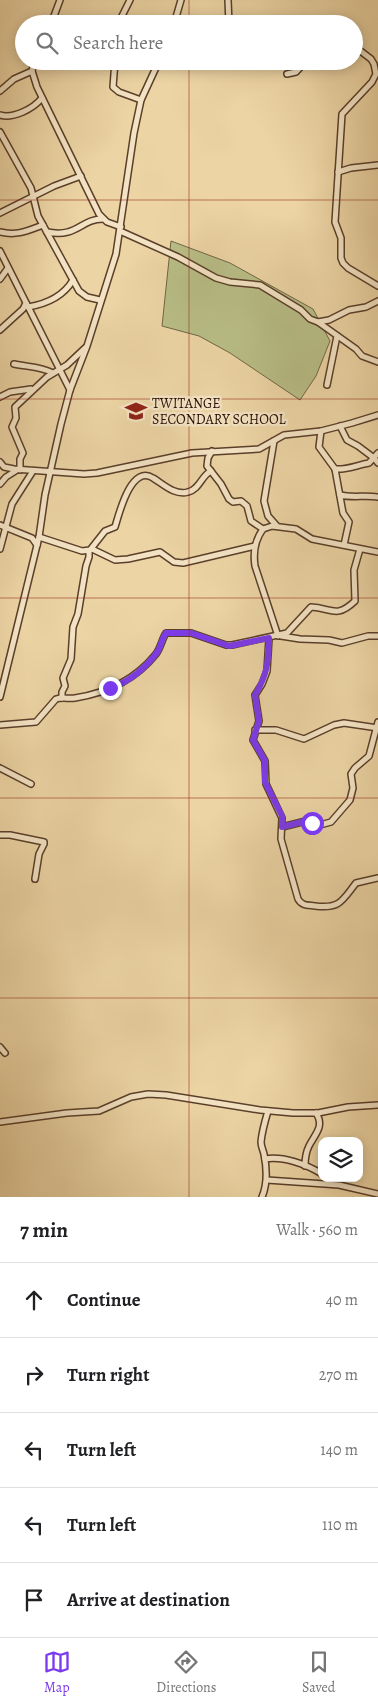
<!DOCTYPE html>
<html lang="en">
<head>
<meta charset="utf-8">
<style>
  :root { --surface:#fff; --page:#f6f6f6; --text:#202124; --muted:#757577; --line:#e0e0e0; --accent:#7c3aed }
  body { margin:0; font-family:Alegreya,serif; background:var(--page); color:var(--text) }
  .controls { position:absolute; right:15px; bottom:15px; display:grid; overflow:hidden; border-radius:10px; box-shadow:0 2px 12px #0003 }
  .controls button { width:45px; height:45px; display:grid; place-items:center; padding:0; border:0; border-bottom:1px solid var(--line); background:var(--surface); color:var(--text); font:25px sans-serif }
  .stop { position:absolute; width:15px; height:15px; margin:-11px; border:4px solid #7c3aed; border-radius:50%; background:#fff }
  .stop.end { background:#7c3aed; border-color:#fff; box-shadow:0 1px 5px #0008 }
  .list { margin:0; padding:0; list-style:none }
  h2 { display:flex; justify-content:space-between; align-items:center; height:65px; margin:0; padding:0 20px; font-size:21px }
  h2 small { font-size:16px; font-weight:400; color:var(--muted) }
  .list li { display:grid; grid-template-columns:32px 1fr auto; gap:15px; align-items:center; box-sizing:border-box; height:75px; padding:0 20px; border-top:1px solid var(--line) }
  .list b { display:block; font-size:19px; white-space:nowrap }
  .list em { font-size:16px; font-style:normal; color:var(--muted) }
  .icon { flex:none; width:28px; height:28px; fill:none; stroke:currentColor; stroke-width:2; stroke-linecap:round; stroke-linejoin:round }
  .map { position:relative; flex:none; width:378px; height:1197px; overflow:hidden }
  .search { position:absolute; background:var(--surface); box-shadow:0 2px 12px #0003; left:15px; right:15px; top:15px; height:55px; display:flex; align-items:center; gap:12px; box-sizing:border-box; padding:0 18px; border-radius:28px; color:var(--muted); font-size:19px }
  .sheet { height:440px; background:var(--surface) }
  nav { display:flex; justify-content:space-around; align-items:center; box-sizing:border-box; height:70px; border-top:1px solid var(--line); background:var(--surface); font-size:14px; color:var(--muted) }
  nav a { display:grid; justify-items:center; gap:2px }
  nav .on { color:var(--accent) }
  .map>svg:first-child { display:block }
  .green { fill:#b8bd86; stroke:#706544 }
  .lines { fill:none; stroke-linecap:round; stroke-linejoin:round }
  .street-casing { stroke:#5a3f2a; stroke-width:8 }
  .street { stroke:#f3e3c4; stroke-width:5 }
  .route { stroke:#7c3aed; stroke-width:6 }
  .grid { fill:none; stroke:#8f2418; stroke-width:1; stroke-opacity:0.55 }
  .labels { text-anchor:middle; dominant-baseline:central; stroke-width:4.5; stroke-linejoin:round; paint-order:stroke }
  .poi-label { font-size:14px; fill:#290d02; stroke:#f3e3c4; text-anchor:start }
</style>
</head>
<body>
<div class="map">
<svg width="378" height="1197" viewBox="0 0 378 1197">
  <rect width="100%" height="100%" fill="#ecd4a4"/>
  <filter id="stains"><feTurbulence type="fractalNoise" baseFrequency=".004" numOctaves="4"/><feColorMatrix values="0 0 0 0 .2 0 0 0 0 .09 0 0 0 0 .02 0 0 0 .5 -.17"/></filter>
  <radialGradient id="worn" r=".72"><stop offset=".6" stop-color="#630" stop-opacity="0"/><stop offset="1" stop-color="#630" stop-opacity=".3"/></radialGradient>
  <!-- green -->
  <polygon class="green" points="171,241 230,263 313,309 330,341 316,376 300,400 230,353 199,336 162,326"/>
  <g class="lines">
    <!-- street casing -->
    <g class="street-casing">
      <g id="street">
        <polyline points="228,0 229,24"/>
        <polyline points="51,24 60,0"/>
        <polyline points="118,24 130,0"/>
        <polyline points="174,24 181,0"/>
        <polyline points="354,46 371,59 374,64 376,74 372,82 342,114 335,222 341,238 341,258 343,263 348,268 378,286"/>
        <polyline points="34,61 32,71 37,87 99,214 107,222 121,227"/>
        <polyline points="115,61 113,87 119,92 141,100"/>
        <polyline points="287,74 296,72 306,61"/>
        <polyline points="0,91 14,79 32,71"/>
        <path d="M0 115C13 119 33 109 42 98"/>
        <polyline points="0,132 31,188 38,216 79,291 87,297 100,300"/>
        <polyline points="338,172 351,168 378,165"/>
        <polyline points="0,213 54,186 81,176"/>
        <polyline points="120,231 178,257 216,278 230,282 260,285 301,310 310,319 318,322 329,320 349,310 366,307 378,301"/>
        <path d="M0 232C17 236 27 231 43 225"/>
        <path d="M47 232C78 238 80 219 103 219"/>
        <polyline points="0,251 70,390"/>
        <polyline points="0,279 8,268"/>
        <path d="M28 307C46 304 63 297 73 280"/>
        <polyline points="318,322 356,349 362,356 378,362"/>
        <polyline points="0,330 23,309 26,303"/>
        <path d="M14 364C27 367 40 366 53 373"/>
        <polyline points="327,385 337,336"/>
        <polyline points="0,397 10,392 31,389"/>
        <polyline points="340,426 347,440 358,446 374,458 378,463"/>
        <polyline points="321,431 319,447 335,469 343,513 349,522 344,545"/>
        <polyline points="274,441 264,501 268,516 276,525"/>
        <polyline points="212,451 208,458 207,466 221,484 229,499 233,502 241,501 247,506 251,521 263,529"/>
        <polyline points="0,462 4,467 14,469 84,474 97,473 192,453 259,449 284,435 321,431 352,423 378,415"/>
        <path d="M335 469C348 470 357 465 369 463L378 453"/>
        <polyline points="20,470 20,459 23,453 12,427 16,418 15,407 47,377 67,365 85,348"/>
        <polyline points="0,484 6,477 17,470"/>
        <path d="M340 495C352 498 365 495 378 497"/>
        <polyline points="0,525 32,538 37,545"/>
        <path d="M39 537 82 551 90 550 105 531 115 527C119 514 131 464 153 478 163 484 175 496 188 492 200 489 201 476 211 471"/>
        <polyline points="0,549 12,504 33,471"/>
        <polyline points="92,549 115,560 128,559 160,552 174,562 183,563 255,546"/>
        <path d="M278 636 255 566C253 553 255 540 263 529L272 526 296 529 312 539 378 552"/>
        <polyline points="281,636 300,639 329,640 342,643 368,636 378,636"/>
        <path d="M269 638 267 671 262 684 255 695 259 721 253 740 265 761 266 784 282 818 281 839 298 899C302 906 307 905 315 906 340 909 342 901 356 883L378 878"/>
        <polyline points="0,697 39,537 45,495 61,424 70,390 87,346 116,254 134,133 141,100 159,61"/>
        <polyline points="62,698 62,692 65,686 63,678 71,659 73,627 78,614 86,566 89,557 89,551"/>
        <path d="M0 725 36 722 56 699C62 697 69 699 75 698 107 693 136 679 156 654 161 647 162 639 166 633H191L226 645H232L287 633 311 607C332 608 336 619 355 601L354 570 360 549"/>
        <polyline points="255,730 276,730 304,739 334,725 344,723 378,728"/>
        <polyline points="0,768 31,784"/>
        <polyline points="282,827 306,821 320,825 331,822 350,800 353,788 351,774 355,768 369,756 378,722"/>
        <polyline points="0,835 10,835 44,842 44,844 39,854 35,879"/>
        <polyline points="0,1047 5,1053"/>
        <polyline points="0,1122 67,1113 99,1111 131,1097 148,1094 166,1095 260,1110 293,1113 318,1113 348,1107 378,1105"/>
        <path d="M265 1159C283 1156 306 1164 322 1174"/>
        <path d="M305 1166C305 1159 306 1152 309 1146 315 1134 325 1126 316 1113"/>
        <polyline points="267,1180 339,1185 378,1194"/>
        <path d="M262 1197C268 1183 267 1169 264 1154 263 1150 261 1146 261 1142 262 1131 265 1121 268 1111"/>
      </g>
    </g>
    <!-- street -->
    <use href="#street" class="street"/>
  </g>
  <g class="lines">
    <!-- route -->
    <path class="route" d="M110 688C128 683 147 667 158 651 161 646 162 638 166 633H191L229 646 269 638C268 663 268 673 255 695L259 721 253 740 265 761V782L282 816V827L306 821 312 823"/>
  </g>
  <!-- grid -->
  <path class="grid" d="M189 0V24M189 61V1197M0 200H378M0 399H378M0 598H378M0 798H378M0 998H378"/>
  <!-- icons -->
  <defs>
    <g id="school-bare" transform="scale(1.725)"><path d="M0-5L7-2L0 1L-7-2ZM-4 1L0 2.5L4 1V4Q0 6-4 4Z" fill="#8f2418" stroke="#f3e3c4" stroke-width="2.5" paint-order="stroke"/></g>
  </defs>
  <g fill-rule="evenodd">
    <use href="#school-bare" x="136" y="411"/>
  </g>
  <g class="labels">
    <!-- poi labels -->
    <g class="poi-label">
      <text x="152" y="403">TWITANGE<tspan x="152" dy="16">SECONDARY SCHOOL</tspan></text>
    </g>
  </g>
  <rect width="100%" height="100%" filter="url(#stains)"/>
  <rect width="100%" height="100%" fill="url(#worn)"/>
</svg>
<div class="controls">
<button><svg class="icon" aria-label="layers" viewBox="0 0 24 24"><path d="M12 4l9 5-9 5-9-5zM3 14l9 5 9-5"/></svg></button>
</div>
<div class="stop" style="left:312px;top:823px"></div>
<div class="stop end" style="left:110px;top:688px"></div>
<div class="search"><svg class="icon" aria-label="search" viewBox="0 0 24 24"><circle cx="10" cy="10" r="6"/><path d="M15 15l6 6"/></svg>Search here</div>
</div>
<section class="sheet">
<h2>7 min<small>Walk · 560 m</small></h2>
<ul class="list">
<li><svg class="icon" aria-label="ahead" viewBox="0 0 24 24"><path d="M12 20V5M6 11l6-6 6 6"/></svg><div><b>Continue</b></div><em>40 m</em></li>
<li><svg class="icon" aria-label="right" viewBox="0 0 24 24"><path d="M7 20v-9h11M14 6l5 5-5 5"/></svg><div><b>Turn right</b></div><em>270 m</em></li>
<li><svg class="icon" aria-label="left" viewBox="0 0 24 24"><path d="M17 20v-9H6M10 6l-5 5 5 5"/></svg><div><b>Turn left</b></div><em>140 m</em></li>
<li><svg class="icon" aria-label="left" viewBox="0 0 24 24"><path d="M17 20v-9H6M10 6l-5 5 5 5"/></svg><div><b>Turn left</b></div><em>110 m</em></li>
<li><svg class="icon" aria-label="arrive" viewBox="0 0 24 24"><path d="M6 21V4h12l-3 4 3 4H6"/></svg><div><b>Arrive at destination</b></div></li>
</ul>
</section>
<nav>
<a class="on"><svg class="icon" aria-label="map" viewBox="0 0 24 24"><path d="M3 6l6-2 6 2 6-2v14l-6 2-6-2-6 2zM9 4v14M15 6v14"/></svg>Map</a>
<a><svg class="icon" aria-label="directions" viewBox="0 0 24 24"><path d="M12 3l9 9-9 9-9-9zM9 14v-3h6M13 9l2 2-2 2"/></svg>Directions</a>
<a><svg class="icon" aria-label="saved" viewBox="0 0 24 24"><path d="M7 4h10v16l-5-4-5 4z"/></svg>Saved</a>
</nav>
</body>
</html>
